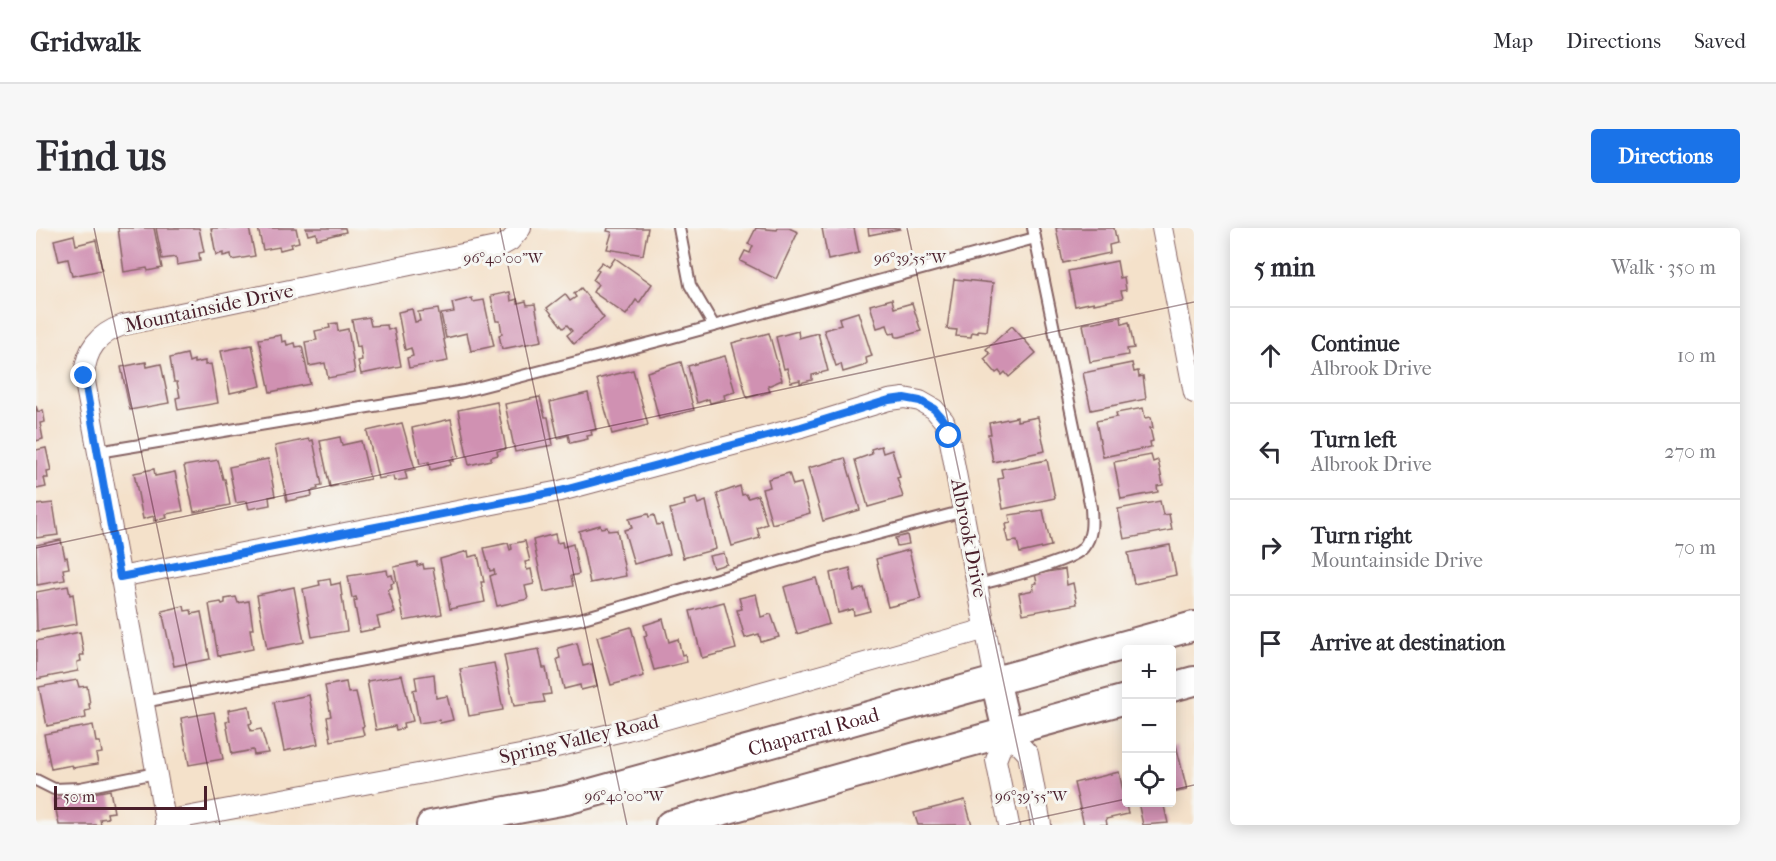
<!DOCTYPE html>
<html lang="en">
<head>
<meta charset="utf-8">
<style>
  :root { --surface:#fff; --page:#f7f7f7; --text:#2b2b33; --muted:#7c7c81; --line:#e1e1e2; --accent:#1a73e8 }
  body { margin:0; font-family:"IM FELL French Canon",serif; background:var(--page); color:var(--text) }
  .controls { position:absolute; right:18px; bottom:18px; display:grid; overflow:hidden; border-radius:6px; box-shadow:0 3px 15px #0003 }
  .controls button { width:54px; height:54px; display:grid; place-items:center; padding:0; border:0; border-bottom:2px solid var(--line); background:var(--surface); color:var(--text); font:30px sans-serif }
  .scale { position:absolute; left:18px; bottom:15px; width:153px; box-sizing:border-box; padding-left:6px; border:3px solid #4a1f2b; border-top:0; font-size:16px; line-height:21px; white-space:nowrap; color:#4a1f2b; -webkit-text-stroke:4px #f6f6f2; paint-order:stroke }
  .stop { position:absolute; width:18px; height:18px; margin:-14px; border:4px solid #1a73e8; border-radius:50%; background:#fff }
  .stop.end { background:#1a73e8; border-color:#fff; box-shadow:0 2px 6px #0008 }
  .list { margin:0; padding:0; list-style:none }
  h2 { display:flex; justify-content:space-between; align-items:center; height:78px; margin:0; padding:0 24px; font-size:26px }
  h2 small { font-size:20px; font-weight:400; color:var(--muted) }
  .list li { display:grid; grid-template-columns:39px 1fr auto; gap:18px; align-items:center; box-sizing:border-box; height:96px; padding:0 24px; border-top:2px solid var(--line) }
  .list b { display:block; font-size:22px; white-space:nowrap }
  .list p { margin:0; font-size:20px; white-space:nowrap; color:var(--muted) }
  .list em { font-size:20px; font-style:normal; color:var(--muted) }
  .icon { flex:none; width:33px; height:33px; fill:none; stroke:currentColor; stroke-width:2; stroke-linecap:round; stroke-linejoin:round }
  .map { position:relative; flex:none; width:1158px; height:597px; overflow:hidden; border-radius:6px }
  header { display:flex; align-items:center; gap:36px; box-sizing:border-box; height:84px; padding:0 30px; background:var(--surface); border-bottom:2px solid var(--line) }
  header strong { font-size:28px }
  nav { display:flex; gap:33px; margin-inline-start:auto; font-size:21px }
  .intro { display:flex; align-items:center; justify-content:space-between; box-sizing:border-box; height:144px; padding:0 36px }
  h1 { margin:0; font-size:42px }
  .button { padding:15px 27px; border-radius:6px; background:var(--accent); color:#fff; font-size:21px; font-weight:700 }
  main { display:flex; gap:36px; padding:0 36px }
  aside { flex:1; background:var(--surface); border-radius:6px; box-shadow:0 3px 15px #0003 }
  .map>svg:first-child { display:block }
  .building { fill:#d091b2 }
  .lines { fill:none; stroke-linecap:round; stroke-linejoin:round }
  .lane-casing { stroke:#866363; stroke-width:14 }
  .street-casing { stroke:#866363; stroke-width:22 }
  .secondary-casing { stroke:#866363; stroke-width:32 }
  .lane { stroke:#fff; stroke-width:10 }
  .street { stroke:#fff; stroke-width:20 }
  .secondary { stroke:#fff; stroke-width:28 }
  .route { stroke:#1a73e8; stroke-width:8 }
  .ticks { fill:none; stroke:#4a1f2b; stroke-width:1.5; stroke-opacity:0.45 }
  .labels { text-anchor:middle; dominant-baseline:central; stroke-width:6; stroke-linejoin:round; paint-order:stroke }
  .street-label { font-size:20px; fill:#4a1f2b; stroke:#f6f6f2 }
  .ticks-label { font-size:15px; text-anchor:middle; fill:#4a1f2b; stroke:#f6f6f2; stroke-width:6; stroke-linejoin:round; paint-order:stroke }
</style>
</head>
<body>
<header>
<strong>Gridwalk</strong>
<nav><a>Map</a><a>Directions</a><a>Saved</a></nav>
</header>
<div class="intro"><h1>Find us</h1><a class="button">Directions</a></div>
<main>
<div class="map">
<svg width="1158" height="597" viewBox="0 0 1158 597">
  <rect width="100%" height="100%" fill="#f6f6f2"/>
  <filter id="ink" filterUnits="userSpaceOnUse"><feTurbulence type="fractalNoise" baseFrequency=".0167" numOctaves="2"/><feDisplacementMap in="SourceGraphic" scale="12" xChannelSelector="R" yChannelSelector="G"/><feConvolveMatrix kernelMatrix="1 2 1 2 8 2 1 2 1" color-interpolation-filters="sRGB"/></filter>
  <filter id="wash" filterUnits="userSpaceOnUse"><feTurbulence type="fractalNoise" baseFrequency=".008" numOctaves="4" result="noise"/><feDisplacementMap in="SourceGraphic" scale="24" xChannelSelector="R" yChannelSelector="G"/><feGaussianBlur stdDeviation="1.35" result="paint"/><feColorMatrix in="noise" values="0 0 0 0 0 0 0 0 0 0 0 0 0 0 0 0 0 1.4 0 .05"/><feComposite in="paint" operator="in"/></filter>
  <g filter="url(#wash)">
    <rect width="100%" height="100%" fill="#f4e1ca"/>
    <g id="blocks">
      <!-- building -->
      <g class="building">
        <polygon points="82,0 118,0 126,40 112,43 111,40 88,44"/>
        <polygon points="120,0 163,0 168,24 163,25 164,33 141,37 140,29 126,31"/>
        <polygon points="175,0 213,0 219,28 196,32 195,26 187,28 187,25 180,27"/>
        <polygon points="222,0 260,0 263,14 255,16 256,19 244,22 243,19 227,22"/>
        <polygon points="270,0 309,0 310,4 281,11 280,5 272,7"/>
        <polygon points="572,0 612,0 607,27 571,21 576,4 571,3"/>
        <polygon points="720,0 741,2 742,0 753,0 762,4 740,51 704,33 709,23 714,25 717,18 712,16"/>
        <polygon points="786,0 818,0 823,25 792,32"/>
        <polygon points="832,0 864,0 864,1 833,7"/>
        <polygon points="1020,0 1078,0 1081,15 1073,17 1074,25 1027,35"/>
        <polygon points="38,7 40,17 60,12 66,42 36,48 32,31 23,33 18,12"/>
        <polygon points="579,30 616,56 603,75 600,72 590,87 557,64 562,56 557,52 563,43 560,41 566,34 573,39"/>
        <polygon points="1081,33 1084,50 1088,49 1090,62 1085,63 1087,70 1058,76 1058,74 1039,78 1032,43"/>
        <polygon points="918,51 957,55 951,103 942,102 942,105 936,104 935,109 920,108 921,102 911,101"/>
        <polygon points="545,60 568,90 538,116 531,107 536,103 531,97 527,100 511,80 529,66 534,73 540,69 538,66"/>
        <polygon points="474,64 475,73 481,71 482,75 490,73 491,77 499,76 506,113 466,121 463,107 466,106 464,93 460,93 455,68"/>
        <polygon points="436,70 437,74 448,72 458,118 435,123 431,105 410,110 405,86 418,84 416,75"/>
        <polygon points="856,71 858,80 876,75 885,103 864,109 860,109 859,105 854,106 851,97 841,100 834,77"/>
        <polygon points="376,81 379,94 384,93 382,84 402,81 412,133 373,140 371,130 377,128 375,120 369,122 362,84"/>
        <polygon points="822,84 836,128 830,130 831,135 827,138 807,144 805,136 800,138 788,102 805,97 803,90"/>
        <polygon points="333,89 335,98 351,97 352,102 358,100 365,138 325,146 322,133 326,132 324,118 321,119 316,92"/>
        <polygon points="1085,89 1086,96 1093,94 1098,120 1091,121 1092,127 1054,134 1047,96"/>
        <polygon points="301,95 302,103 312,101 319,145 292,150 289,135 273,138 269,114 281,112 279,103 294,100 293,96"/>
        <polygon points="976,98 1000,125 973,149 969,144 966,147 963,143 960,145 948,131 954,126 950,121"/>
        <polygon points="762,103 763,110 782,105 792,143 776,147 776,152 764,155 764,152 755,154 751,140 748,141 740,109"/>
        <polygon points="733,105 746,152 732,158 734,164 711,170 696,115"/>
        <polygon points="245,107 246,114 250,113 251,117 259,115 260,119 266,118 274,156 234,164 223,111"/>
        <polygon points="216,117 225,158 194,165 185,123"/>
        <polygon points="151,126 153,134 158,132 158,135 169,133 169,137 175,136 182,175 142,182 140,170 144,169 141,154 138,154 134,130"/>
        <polygon points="689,128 699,164 688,167 689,171 674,175 673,171 661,175 652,138"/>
        <polygon points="110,134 111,139 125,136 133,175 94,182 85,139"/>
        <polygon points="645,134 658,182 623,191 611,144"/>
        <polygon points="1096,135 1098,144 1102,143 1103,149 1107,148 1110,171 1055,182 1047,145"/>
        <polygon points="597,142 612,197 576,206 561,151"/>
        <polygon points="552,165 560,202 555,203 556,207 551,208 552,211 534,215 532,207 522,210 514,174"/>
        <polygon points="504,169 509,189 512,189 517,217 479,224 469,176"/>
        <polygon points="461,174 470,221 461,223 462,227 455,229 455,232 433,237 422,182"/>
        <polygon points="0,178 2,184 7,182 9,194 4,195 7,211 0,213"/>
        <polygon points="1107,180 1109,190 1115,189 1117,200 1114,200 1117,213 1114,214 1115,219 1067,229 1060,193 1081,189 1080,185"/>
        <polygon points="981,189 981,193 1002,189 1009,223 957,234 952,206 955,206 953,195"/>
        <polygon points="415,191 423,228 417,229 418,233 414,233 415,237 394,242 393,234 384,236 376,200"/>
        <polygon points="366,195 379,241 369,243 371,251 359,253 358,248 342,251 331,203"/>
        <polygon points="304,209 306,217 325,213 334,251 294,259 284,213"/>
        <polygon points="273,211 274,213 277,212 286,257 281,258 282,261 275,263 276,268 251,273 239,218"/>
        <polygon points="845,218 847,225 856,222 864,249 861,250 867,269 832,279 819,232 836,226 835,221"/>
        <polygon points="10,220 15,243 11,244 12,250 8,250 10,259 0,261 0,222"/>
        <polygon points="1115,227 1117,234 1122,232 1127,257 1121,258 1122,264 1085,271 1078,234"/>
        <polygon points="809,230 824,282 787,293 772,240"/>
        <polygon points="232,231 239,268 233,269 234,277 213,281 211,273 200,275 193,239"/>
        <polygon points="182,232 187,251 189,251 194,277 158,284 148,238"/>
        <polygon points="1011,232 1019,270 967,281 962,251 967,250 965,241"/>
        <polygon points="118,241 119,248 139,244 147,283 130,286 131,290 118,293 118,288 107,291 98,245"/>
        <polygon points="753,245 757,257 765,255 774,285 736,296 726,261 734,259 732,251"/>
        <polygon points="704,258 706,267 710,266 712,270 722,267 731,296 721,300 724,310 696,318 681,266"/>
        <polygon points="660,270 662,276 670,273 680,321 647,330 634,281 649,277 648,273"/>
        <polygon points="1124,273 1127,287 1133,286 1136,302 1088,311 1082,281"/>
        <polygon points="17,275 22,307 0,310 0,277"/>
        <polygon points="1007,282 1015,318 984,325 981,313 972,314 969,302 971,301 970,296 975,295 973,287"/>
        <polygon points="612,286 613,289 618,287 621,297 626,296 634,326 598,336 588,302 596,300 593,291"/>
        <polygon points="564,297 565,300 571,299 572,303 581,302 590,348 554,355 543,303"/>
        <polygon points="519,306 521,315 526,314 527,319 537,316 543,346 535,348 537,358 508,364 497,312"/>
        <polygon points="871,307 873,316 861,318 859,310"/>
        <polygon points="25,312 29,330 31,329 33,340 27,341 29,352 1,357 0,317"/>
        <polygon points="489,313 494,333 489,334 491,342 495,341 498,356 489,358 492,371 461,378 454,348 459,346 458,342 454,343 448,320 472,315 474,322 476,321 475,316"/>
        <polygon points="1134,317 1140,347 1098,356 1092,325"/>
        <polygon points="873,322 885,371 852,379 840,331"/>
        <polygon points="432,323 433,329 442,327 448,354 445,354 449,374 414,381 404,331"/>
        <polygon points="688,325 691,336 677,340 673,328"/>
        <polygon points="381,334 381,338 387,336 388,341 397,340 406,386 368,393 358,339"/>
        <polygon points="814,340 818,363 828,360 834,383 818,387 817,381 802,385 794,345"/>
        <polygon points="1029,341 1031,357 1037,355 1041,376 987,386 983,365 998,362 997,356 1001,355 999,346"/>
        <polygon points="351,342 352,348 356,347 358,355 355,356 356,361 352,362 359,385 341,389 344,400 324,404 318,373 321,372 320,369 316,370 312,348"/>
        <polygon points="780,350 793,396 761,406 748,359"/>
        <polygon points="294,351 295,357 304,355 311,403 276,409 267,361 284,357 283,353"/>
        <polygon points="32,358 34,367 37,366 41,396 1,403 0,364"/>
        <polygon points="258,359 268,414 231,421 221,367"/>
        <polygon points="720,366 725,389 735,386 743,409 725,414 723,406 709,410 701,382 706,381 703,370"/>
        <polygon points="200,369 202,375 213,373 217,401 214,401 217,421 182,428 173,376 185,374 186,376 189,375 189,371"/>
        <polygon points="688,374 700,421 666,430 654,383"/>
        <polygon points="148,378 149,383 155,382 156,386 165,384 174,431 138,438 126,383"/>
        <polygon points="627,391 633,414 642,411 646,427 649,426 651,434 618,442 608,408 611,407 608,397"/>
        <polygon points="595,399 608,448 575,457 561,409"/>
        <polygon points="44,404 48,427 44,427 45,433 41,434 42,443 0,451 0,413"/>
        <polygon points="541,415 547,438 556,436 561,458 545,462 544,457 528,461 521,431 524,430 522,420"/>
        <polygon points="503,421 507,440 510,440 515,466 507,467 509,474 478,478 468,427"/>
        <polygon points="458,435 467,482 433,488 424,441"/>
        <polygon points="398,446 400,470 411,468 417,492 404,495 403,492 383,495 377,462 381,461 379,449"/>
        <polygon points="366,447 377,493 367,495 368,500 360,502 359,498 340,502 331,453"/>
        <polygon points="41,452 43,459 51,458 54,476 53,476 54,482 49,483 50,490 11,498 3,459"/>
        <polygon points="310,454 312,465 320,464 328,498 326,499 328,507 295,513 291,489 295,488 289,458"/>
        <polygon points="273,467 282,516 248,523 238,474"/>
        <polygon points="213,478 216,495 213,496 215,503 225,501 232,525 218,527 217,522 196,526 190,494 194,493 192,482"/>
        <polygon points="178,484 187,531 153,537 145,490"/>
        <polygon points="57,497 60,514 64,514 66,525 60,526 62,536 37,540 36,537 15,541 8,506"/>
        <polygon points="1140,517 1151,562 1136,565 1136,518"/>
        <polygon points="1083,544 1092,586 1070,591 1071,597 1048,597 1038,555"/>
        <polygon points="74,562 78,584 71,585 72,590 64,591 65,597 23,597 18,572"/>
        <polygon points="929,572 936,597 882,597 878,585"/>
        <polygon points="1102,574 1127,574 1132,595 1107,597"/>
      </g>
    </g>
  </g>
  <g filter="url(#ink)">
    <use href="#blocks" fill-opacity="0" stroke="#866363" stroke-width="1.5"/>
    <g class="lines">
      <!-- lane casing -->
      <g class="lane-casing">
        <g id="lane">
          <polyline points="643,0 654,57 678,98"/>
          <polyline points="62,224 428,163 630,111 999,10"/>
          <path d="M942 357C962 351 1036 334 1047 320 1057 308 1056 295 1055 280L997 0"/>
          <polyline points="107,474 544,391 781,322 928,283"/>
          <polyline points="0,552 18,561 44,560 120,545"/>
        </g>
      </g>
      <!-- street casing -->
      <g class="street-casing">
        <g id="street">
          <polyline points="1126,0 1158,165"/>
          <polyline points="84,349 524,263 765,199 853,172 868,170 884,173 898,181 908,193 913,208 959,452"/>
          <polyline points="129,593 495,525 591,502 950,401"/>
          <path d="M130 597 48 148C50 121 62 106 87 97L465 18 474 13 485 0"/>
          <polyline points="973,597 960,532 971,503 992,526 1005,597"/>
        </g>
      </g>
      <!-- secondary casing -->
      <g class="secondary-casing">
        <g id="secondary">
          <polyline points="959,452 971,503"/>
          <polyline points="1136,459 1158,453"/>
          <path id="s1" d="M395 597 530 572 1158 398"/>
          <polyline points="634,597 1090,471"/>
        </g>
      </g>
      <!-- lane -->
      <use href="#lane" class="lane"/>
      <!-- street -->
      <use href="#street" class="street"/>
      <!-- secondary -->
      <use href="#secondary" class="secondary"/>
    </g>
  </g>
  <g class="lines" filter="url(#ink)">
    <!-- route -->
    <polyline class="route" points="48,148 84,349 524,263 765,199 853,172 868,170 884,173 898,181 908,193 913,208"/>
  </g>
  <!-- ticks -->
  <path class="ticks" d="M58 0 184 597M464 0 591 597M871 0 998 597M0 320 1158 74M1136 562 1158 557M970 597 1090 571"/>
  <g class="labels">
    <!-- street labels -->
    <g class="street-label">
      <text transform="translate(173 80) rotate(-12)">Mountainside Drive</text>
      <text transform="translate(933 310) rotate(79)">Albrook Drive</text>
      <text stroke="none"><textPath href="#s1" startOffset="394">Chaparral Road</textPath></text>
      <text transform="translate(543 511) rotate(-13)">Spring Valley Road</text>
    </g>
  </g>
  <g class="ticks-label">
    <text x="467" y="35">96°40'00"W</text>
    <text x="874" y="35">96°39'55"W</text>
    <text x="588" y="573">96°40'00"W</text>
    <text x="995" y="573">96°39'55"W</text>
  </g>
</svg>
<div class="controls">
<button>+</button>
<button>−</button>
<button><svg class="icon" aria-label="locate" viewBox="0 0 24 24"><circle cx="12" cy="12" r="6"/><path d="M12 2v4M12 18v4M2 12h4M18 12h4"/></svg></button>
</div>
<div class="scale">50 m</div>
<div class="stop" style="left:913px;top:208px"></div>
<div class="stop end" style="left:48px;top:148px"></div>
</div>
<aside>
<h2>5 min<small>Walk · 350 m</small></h2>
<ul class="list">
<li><svg class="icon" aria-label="ahead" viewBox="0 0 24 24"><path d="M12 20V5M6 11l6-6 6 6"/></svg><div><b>Continue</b><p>Albrook Drive</p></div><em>10 m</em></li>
<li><svg class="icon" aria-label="left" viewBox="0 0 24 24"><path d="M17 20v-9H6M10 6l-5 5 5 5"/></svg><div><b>Turn left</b><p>Albrook Drive</p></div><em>270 m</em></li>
<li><svg class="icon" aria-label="right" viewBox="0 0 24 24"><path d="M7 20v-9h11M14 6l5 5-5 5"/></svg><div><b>Turn right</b><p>Mountainside Drive</p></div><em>70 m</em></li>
<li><svg class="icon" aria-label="arrive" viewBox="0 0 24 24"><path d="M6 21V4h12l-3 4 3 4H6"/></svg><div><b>Arrive at destination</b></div></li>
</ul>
</aside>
</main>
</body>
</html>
